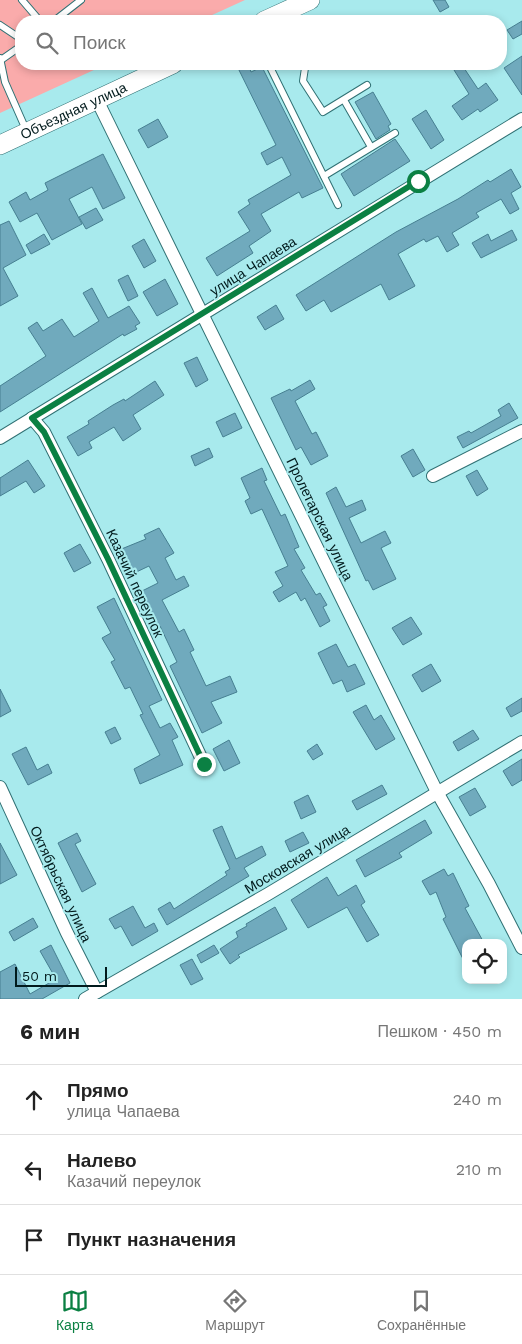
<!DOCTYPE html>
<html lang="ru">
<head>
<meta charset="utf-8">
<style>
  :root { --surface:#fff; --page:#f6f6f6; --text:#222; --muted:#767676; --line:#e0e0e0; --accent:#0b8043 }
  body { margin:0; font-family:"Work Sans",sans-serif; background:var(--page); color:var(--text) }
  .controls { position:absolute; right:15px; bottom:15px; display:grid; overflow:hidden; border-radius:10px; box-shadow:0 2px 8px #0003 }
  .controls button { width:45px; height:45px; display:grid; place-items:center; padding:0; border:0; border-bottom:1px solid var(--line); background:var(--surface); color:var(--text); font:25px sans-serif }
  .scale { position:absolute; left:15px; bottom:12px; width:92px; box-sizing:border-box; padding-left:5px; border:2px solid #011a1c; border-top:0; font-size:14px; line-height:18px; white-space:nowrap; color:#011a1c; -webkit-text-stroke:4px #a8eaed; paint-order:stroke }
  .stop { position:absolute; width:15px; height:15px; margin:-11px; border:4px solid #0b8043; border-radius:50%; background:#fff }
  .stop.end { background:#0b8043; border-color:#fff; box-shadow:0 1px 5px #0008 }
  .list { margin:0; padding:0; list-style:none }
  h2 { display:flex; justify-content:space-between; align-items:center; height:65px; margin:0; padding:0 20px; font-size:21px }
  h2 small { font-size:16px; font-weight:400; color:var(--muted) }
  .list li { display:grid; grid-template-columns:32px 1fr auto; gap:15px; align-items:center; box-sizing:border-box; height:70px; padding:0 20px; border-top:1px solid var(--line) }
  .list b { display:block; font-size:19px; white-space:nowrap }
  .list p { margin:0; font-size:16px; white-space:nowrap; color:var(--muted) }
  .list em { font-size:16px; font-style:normal; color:var(--muted) }
  .icon { flex:none; width:28px; height:28px; fill:none; stroke:currentColor; stroke-width:2; stroke-linecap:round; stroke-linejoin:round }
  .map { position:relative; flex:none; width:522px; height:999px; overflow:hidden }
  .search { position:absolute; background:var(--surface); box-shadow:0 2px 8px #0003; left:15px; right:15px; top:15px; height:55px; display:flex; align-items:center; gap:12px; box-sizing:border-box; padding:0 18px; border-radius:20px; color:var(--muted); font-size:19px }
  .sheet { height:275px; background:var(--surface) }
  nav { display:flex; justify-content:space-around; align-items:center; box-sizing:border-box; height:70px; border-top:1px solid var(--line); background:var(--surface); font-size:14px; color:var(--muted) }
  nav a { display:grid; justify-items:center; gap:2px }
  nav .on { color:var(--accent) }
  .map>svg:first-child { display:block }
  .green { fill:#faabab }
  .building { fill:#70aabd; stroke:#467f91 }
  .lines { fill:none; stroke-linecap:round; stroke-linejoin:round }
  .lane-casing { stroke:#307174; stroke-width:8 }
  .street-casing { stroke:#307174; stroke-width:14 }
  .secondary-casing { stroke:#307174; stroke-width:20 }
  .lane { stroke:#fff; stroke-width:6 }
  .street { stroke:#fff; stroke-width:12 }
  .secondary { stroke:#fff; stroke-width:19 }
  .route { stroke:#0b8043; stroke-width:6 }
  .labels { text-anchor:middle; dominant-baseline:central; stroke-width:4; stroke-linejoin:round; paint-order:stroke }
  .street-label { font-size:14px; fill:#011a1c; stroke:#a8eaed }
</style>
</head>
<body>
<div class="map">
<svg width="522" height="999" viewBox="0 0 522 999">
  <rect width="100%" height="100%" fill="#a8eaed"/>
  <!-- green -->
  <polygon class="green" points="0,0 245,0 199,21 21,21 21,64 107,64 0,113"/>
  <!-- building -->
  <g class="building">
    <polygon points="433,0 445,0 449,7 440,12"/>
    <polygon points="522,21 522,34 513,39 507,30"/>
    <polygon points="522,56 522,95 504,68"/>
    <polygon points="236,64 248,64 251,72 262,67 323,188 302,198 299,192 261,214 271,231 249,246 253,253 217,276 206,258 250,231 238,212 250,204 248,200 291,175 282,157 267,165 261,153 276,145"/>
    <polygon points="462,65 478,89 486,83 498,100 480,112 478,109 462,120 452,106 469,94 454,70"/>
    <polygon points="373,92 391,124 388,126 390,130 376,139 355,102"/>
    <polygon points="426,110 444,140 431,149 412,119"/>
    <polygon points="158,119 168,137 148,148 138,130"/>
    <polygon points="395,139 410,161 354,196 341,174"/>
    <polygon points="103,154 125,198 103,209 92,187 69,199 82,224 52,240 37,213 20,222 9,202 26,192 30,200 48,190 45,183"/>
    <polygon points="511,169 521,187 511,193 519,209 510,214 501,199 476,213 479,217 452,233 459,245 447,252 438,236 426,242 424,239 398,254 415,286 389,300 381,284 331,312 324,300 306,311 296,295 396,232 458,199 488,180 490,182"/>
    <polygon points="96,208 103,220 86,229 79,217"/>
    <polygon points="9,221 26,255 3,268 18,296 0,306 0,225"/>
    <polygon points="512,230 517,240 481,258 472,243 488,234 491,241"/>
    <polygon points="44,234 50,244 31,254 26,245"/>
    <polygon points="144,239 156,261 144,268 132,246"/>
    <polygon points="128,275 138,296 128,301 118,280"/>
    <polygon points="165,279 178,304 157,316 143,292"/>
    <polygon points="92,288 108,318 129,306 140,323 135,326 137,329 124,336 123,334 0,412 0,386 46,356 28,328 37,322 43,331 62,319 74,337 99,321 83,293"/>
    <polygon points="276,305 284,319 265,330 257,317"/>
    <polygon points="197,357 208,380 196,387 184,363"/>
    <polygon points="310,380 315,389 295,401 312,434 316,432 328,456 311,465 301,447 296,450 271,398 290,389 291,391"/>
    <polygon points="155,381 164,395 133,415 141,429 123,441 114,427 89,442 92,448 78,456 67,437 89,424 88,421 113,405 124,399 125,401"/>
    <polygon points="509,403 518,418 463,448 457,437 469,431 471,433 501,416 498,410"/>
    <polygon points="235,413 242,428 223,437 216,422"/>
    <polygon points="209,448 213,457 195,466 191,456"/>
    <polygon points="413,449 425,470 413,477 401,456"/>
    <polygon points="28,460 45,486 34,493 26,481 0,496 0,478"/>
    <polygon points="262,468 267,480 264,481 281,516 285,514 299,547 294,549 305,568 301,570 316,595 320,593 327,605 323,607 330,621 320,627 305,598 301,601 296,592 279,602 273,592 283,586 275,572 288,566 262,509 251,514 245,501 250,498 241,478"/>
    <polygon points="477,470 488,489 477,496 466,476"/>
    <polygon points="336,487 346,507 362,500 366,510 349,518 361,543 385,531 391,543 381,548 396,579 373,590 368,580 366,581 326,493"/>
    <polygon points="159,528 174,553 165,558 176,580 184,576 189,586 162,600 179,632 184,629 194,650 190,652 206,686 230,676 237,692 211,702 222,723 202,733 170,666 177,662 160,626 153,630 136,594 158,583 149,566 130,575 119,550 146,539 144,535"/>
    <polygon points="80,544 91,563 74,572 64,553"/>
    <polygon points="114,598 162,700 149,706 160,728 170,723 178,737 172,740 183,765 140,784 134,769 160,755 140,715 143,714 130,687 125,689 111,662 115,660 102,638 111,633 97,607"/>
    <polygon points="411,617 422,634 403,645 392,628"/>
    <polygon points="336,644 348,667 355,664 365,684 347,692 342,680 333,684 318,653"/>
    <polygon points="431,664 441,681 422,692 412,675"/>
    <polygon points="0,689 11,711 0,717"/>
    <polygon points="522,698 522,711 511,717 506,708"/>
    <polygon points="366,705 374,720 381,715 395,739 376,750 353,712"/>
    <polygon points="115,727 121,739 111,744 105,732"/>
    <polygon points="473,730 479,739 458,751 453,742"/>
    <polygon points="229,740 240,763 224,771 213,749"/>
    <polygon points="317,744 323,754 313,760 307,751"/>
    <polygon points="26,747 37,770 48,764 52,773 28,785 12,754"/>
    <polygon points="522,759 522,780 512,786 503,771"/>
    <polygon points="382,785 387,794 357,810 352,801"/>
    <polygon points="475,788 486,807 470,816 459,797"/>
    <polygon points="308,795 316,812 301,819 294,802"/>
    <polygon points="425,820 432,833 399,853 402,857 365,877 356,860"/>
    <polygon points="222,826 236,859 262,846 266,855 244,868 249,876 167,925 158,909 170,902 174,909 227,875 225,872 230,869 213,830"/>
    <polygon points="303,832 309,843 290,852 285,841"/>
    <polygon points="77,833 81,841 75,844 96,884 82,892 58,843"/>
    <polygon points="0,843 17,875 0,884"/>
    <polygon points="444,869 448,876 453,873 469,906 465,908 484,943 466,943 466,965 443,919 446,917 436,892 430,895 422,881"/>
    <polygon points="327,877 338,896 356,885 365,902 361,905 379,935 367,942 347,907 308,928 291,900"/>
    <polygon points="133,906 145,928 154,923 158,931 132,946 121,926 115,929 109,919"/>
    <polygon points="275,907 287,929 238,955 240,957 230,964 220,949 238,937 236,932 247,926 246,924"/>
    <polygon points="33,918 38,927 14,941 9,932"/>
    <polygon points="51,945 70,983 42,999 0,999 0,972 15,964 30,994 56,979 40,951"/>
    <polygon points="214,945 219,953 201,963 197,955"/>
    <polygon points="192,959 203,979 191,985 180,965"/>
  </g>
  <g class="lines">
    <!-- lane casing -->
    <g class="lane-casing">
      <g id="lane">
        <polyline points="22,0 40,21"/>
        <polyline points="54,21 81,0"/>
        <polyline points="0,25 21,39"/>
        <polyline points="0,58 5,82 27,132"/>
        <polyline points="1,60 21,46"/>
        <polyline points="272,64 269,65 338,205"/>
        <polyline points="302,64 305,68 303,81 323,112 367,85"/>
        <polyline points="344,100 371,147"/>
        <polyline points="324,176 395,133"/>
      </g>
    </g>
    <!-- street casing -->
    <g class="street-casing">
      <g id="street">
        <polyline points="97,100 437,792 489,884 522,948"/>
        <polyline points="32,418 44,432 108,559 204,764"/>
        <polyline points="0,438 522,119"/>
        <polyline points="433,476 522,431"/>
        <polyline points="0,787 67,933 97,992"/>
        <polyline points="85,999 268,894 522,742"/>
      </g>
    </g>
    <!-- secondary casing -->
    <g class="secondary-casing">
      <g id="secondary">
        <polyline points="264,21 310,0"/>
        <path id="s1" d="M0 145 173 64"/>
      </g>
    </g>
    <!-- lane -->
    <use href="#lane" class="lane"/>
    <!-- street -->
    <use href="#street" class="street"/>
    <!-- secondary -->
    <use href="#secondary" class="secondary"/>
  </g>
  <g class="lines">
    <!-- route -->
    <polyline class="route" points="204,764 108,559 44,432 32,418 418,181"/>
  </g>
  <g class="labels">
    <!-- street labels -->
    <g class="street-label">
      <text stroke="none"><textPath href="#s1" startOffset="81">Объездная улица</textPath></text>
      <text transform="translate(253 266) rotate(-32)">улица Чапаева</text>
      <text transform="translate(320 519) rotate(64)">Пролетарская улица</text>
      <text transform="translate(135 583) rotate(65)">Казачий переулок</text>
      <text transform="translate(297 859) rotate(-31)">Московская улица</text>
      <text transform="translate(61 884) rotate(65)">Октябрьская улица</text>
    </g>
  </g>
</svg>
<div class="controls">
<button><svg class="icon" aria-label="locate" viewBox="0 0 24 24"><circle cx="12" cy="12" r="6"/><path d="M12 2v4M12 18v4M2 12h4M18 12h4"/></svg></button>
</div>
<div class="scale">50 m</div>
<div class="stop" style="left:418px;top:181px"></div>
<div class="stop end" style="left:204px;top:764px"></div>
<div class="search"><svg class="icon" aria-label="search" viewBox="0 0 24 24"><circle cx="10" cy="10" r="6"/><path d="M15 15l6 6"/></svg>Поиск</div>
</div>
<section class="sheet">
<h2>6 мин<small>Пешком · 450 m</small></h2>
<ul class="list">
<li><svg class="icon" aria-label="ahead" viewBox="0 0 24 24"><path d="M12 20V5M6 11l6-6 6 6"/></svg><div><b>Прямо</b><p>улица Чапаева</p></div><em>240 m</em></li>
<li><svg class="icon" aria-label="left" viewBox="0 0 24 24"><path d="M17 20v-9H6M10 6l-5 5 5 5"/></svg><div><b>Налево</b><p>Казачий переулок</p></div><em>210 m</em></li>
<li><svg class="icon" aria-label="arrive" viewBox="0 0 24 24"><path d="M6 21V4h12l-3 4 3 4H6"/></svg><div><b>Пункт назначения</b></div></li>
</ul>
</section>
<nav>
<a class="on"><svg class="icon" aria-label="map" viewBox="0 0 24 24"><path d="M3 6l6-2 6 2 6-2v14l-6 2-6-2-6 2zM9 4v14M15 6v14"/></svg>Карта</a>
<a><svg class="icon" aria-label="directions" viewBox="0 0 24 24"><path d="M12 3l9 9-9 9-9-9zM9 14v-3h6M13 9l2 2-2 2"/></svg>Маршрут</a>
<a><svg class="icon" aria-label="saved" viewBox="0 0 24 24"><path d="M7 4h10v16l-5-4-5 4z"/></svg>Сохранённые</a>
</nav>
</body>
</html>
